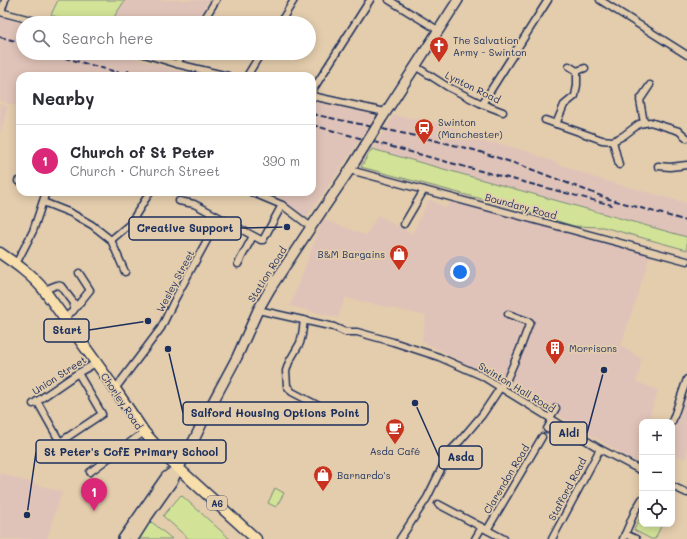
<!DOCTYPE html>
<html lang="en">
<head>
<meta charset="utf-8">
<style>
  :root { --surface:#fff; --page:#f7f7f7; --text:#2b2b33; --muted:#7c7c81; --line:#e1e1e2; --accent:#db2777 }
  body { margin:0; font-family:Mali,sans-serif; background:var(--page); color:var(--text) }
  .controls { position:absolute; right:12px; bottom:12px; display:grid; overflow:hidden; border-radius:8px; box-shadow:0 2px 10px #0003 }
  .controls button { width:36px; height:36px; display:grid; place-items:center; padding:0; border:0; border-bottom:1px solid var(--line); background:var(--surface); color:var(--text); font:20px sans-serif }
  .you { position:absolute; left:460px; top:272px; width:14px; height:14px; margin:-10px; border:3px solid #fff; border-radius:50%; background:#1a73e8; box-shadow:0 0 0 6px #1a73e833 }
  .badge { display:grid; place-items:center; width:26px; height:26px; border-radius:50%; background:var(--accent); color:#fff; font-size:13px; font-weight:700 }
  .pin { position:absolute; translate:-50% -33px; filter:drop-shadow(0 1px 2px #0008) }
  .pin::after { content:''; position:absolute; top:21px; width:14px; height:12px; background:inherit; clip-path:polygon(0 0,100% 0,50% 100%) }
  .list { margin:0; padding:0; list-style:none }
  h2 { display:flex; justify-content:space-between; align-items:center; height:52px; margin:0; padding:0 16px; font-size:17px }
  h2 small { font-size:13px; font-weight:400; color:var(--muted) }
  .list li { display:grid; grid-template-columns:26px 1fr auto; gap:12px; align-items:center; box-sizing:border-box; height:72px; padding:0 16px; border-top:1px solid var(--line) }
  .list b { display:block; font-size:15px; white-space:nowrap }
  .list p { margin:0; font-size:13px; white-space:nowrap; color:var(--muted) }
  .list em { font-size:13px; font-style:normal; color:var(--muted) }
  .icon { flex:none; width:22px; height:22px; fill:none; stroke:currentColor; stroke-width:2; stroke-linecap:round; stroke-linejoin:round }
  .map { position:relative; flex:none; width:687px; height:539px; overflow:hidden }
  .search { position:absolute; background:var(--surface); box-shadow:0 2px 10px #0003; left:16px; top:16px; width:300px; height:44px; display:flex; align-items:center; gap:10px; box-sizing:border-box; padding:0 14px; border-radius:22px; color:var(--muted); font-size:15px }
  .panel { position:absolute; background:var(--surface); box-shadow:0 2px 10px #0003; left:16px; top:72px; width:300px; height:124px; border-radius:12px }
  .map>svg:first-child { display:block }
  .built { fill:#e0c3b8 }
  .green { fill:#d2e397; stroke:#76897a }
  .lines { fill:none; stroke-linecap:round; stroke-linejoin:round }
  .street-casing { stroke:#1b2f5e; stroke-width:9 }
  .secondary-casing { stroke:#1b2f5e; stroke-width:12 }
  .primary-casing { stroke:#1b2f5e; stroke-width:13 }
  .street { stroke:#e4cdad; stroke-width:6 }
  .secondary { stroke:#e4cdad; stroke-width:9 }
  .primary { stroke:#f8deab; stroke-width:10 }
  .rail { stroke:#1b2f5e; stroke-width:2; stroke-dasharray:6 3; stroke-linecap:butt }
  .secondary-bridge-casing { stroke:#1b2f5e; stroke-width:12; stroke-linecap:butt }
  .secondary-bridge { stroke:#e4cdad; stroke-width:9 }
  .labels { text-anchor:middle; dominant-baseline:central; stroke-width:3.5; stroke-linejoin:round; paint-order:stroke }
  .shield { fill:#e4cdad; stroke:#575e76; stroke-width:1 }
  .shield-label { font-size:9px; font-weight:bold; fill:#1b2f5e }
  .poi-label { font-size:10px; fill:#1b2f5e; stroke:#e4cdad; text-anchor:start }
  .street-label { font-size:10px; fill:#1b2f5e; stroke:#e4cdad }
  .leader { fill:none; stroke:#1b2f5e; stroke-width:1.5 }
  .callout-dot { fill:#1b2f5e; stroke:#e4cdad; stroke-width:1.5 }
  .callout { fill:#e4cdad; stroke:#1b2f5e; stroke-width:1.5 }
  .callout-label { font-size:11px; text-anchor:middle; font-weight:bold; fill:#1b2f5e }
</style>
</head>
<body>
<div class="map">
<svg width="687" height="539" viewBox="0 0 687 539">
  <rect width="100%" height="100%" fill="#e4cdad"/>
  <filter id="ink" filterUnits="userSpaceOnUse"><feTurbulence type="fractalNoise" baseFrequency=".025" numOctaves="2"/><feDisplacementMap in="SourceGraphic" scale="8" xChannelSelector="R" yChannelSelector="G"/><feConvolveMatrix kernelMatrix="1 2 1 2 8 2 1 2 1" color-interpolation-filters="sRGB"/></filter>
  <g filter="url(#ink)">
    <!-- built -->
    <g class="built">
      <polygon points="125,0 210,0 195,23 110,23"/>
      <polygon points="0,17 23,23 23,53 117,53 133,58 175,70 203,76 20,76 20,107 0,101"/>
      <polygon points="312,101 371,114 375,117 345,162 306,218 276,195 266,192 312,192"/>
      <polygon points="0,104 8,107 0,135"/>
      <polygon points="394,115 435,122 462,131 460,134 492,144 493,142 526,151 593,177 687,203 687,250 603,227 574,226 508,206 361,167"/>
      <polygon points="429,199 446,208 451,201 651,253 621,346 642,359 637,382 658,390 648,422 642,422 642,443 636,463 520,391 421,341 426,316 345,298 338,318 290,306 323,219 366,235 378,215 412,234"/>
      <polygon points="687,395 687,460 672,453 672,435"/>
      <polygon points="0,473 62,492 47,539 0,539"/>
    </g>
    <!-- green -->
    <g class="green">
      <polygon points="58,0 125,0 110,23 75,23 51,15"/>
      <polygon points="372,149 687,237 687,250 603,227 574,226 508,206 361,167"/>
      <polygon points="275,488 284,493 276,507 268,503"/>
      <polygon points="181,495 230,539 189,539 163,516"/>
      <polygon points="642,513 642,524 662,524 655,539 651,539 634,530"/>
      <polygon points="150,522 153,523 172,539 137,539 147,523"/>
    </g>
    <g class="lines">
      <!-- street casing -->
      <g class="street-casing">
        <g id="street">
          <polyline points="389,0 438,30"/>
          <polyline points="600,0 687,55"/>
          <polyline points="0,12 43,23"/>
          <polyline points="1,12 5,0"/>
          <polyline points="202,23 216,0"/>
          <polyline points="280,23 294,0"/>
          <polyline points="141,53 177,64 228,76"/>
          <polyline points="177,64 183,53"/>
          <polyline points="415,66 448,87 482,104 503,112"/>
          <polyline points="577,71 585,68"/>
          <polyline points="247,76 261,53"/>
          <polyline points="312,96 314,88 370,0"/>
          <polyline points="312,96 385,112"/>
          <polyline points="482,104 548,0"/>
          <polyline points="545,120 602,140 613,141 623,136 639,124 650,122 679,131 687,138"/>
          <polyline points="644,123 640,100 650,85"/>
          <polyline points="556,124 564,105 575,96 577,85 577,71 569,66"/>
          <polyline points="613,141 619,165"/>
          <polyline points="658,166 670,167 687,165"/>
          <polyline points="350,170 687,261"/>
          <polyline points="18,181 20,181"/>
          <polyline points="251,192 282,205 311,227"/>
          <polyline points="179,201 194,204 200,207 261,240 263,240 282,205"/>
          <polyline points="43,202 71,213 92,225 111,240 125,272"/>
          <polyline points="404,224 424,190"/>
          <polyline points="111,240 130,224 150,192"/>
          <polyline points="16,264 33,231 46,192"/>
          <polyline points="238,264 253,236"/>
          <polyline points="44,290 57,285 61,286 74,303 73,311 64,318"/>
          <polyline points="258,310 334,327 345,332 357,332 393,342 439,357 482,376 600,449 642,471"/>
          <polyline points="73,311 90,290 79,273"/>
          <polyline points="304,320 302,335 300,343 289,362 286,371 287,386 292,392 338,416"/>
          <polyline points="115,389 161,328 175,299 219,218"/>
          <polyline points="37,401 60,442 102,414 78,373"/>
          <polyline points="33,404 78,373 96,363"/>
          <polyline points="550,418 556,408"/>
          <polyline points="672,422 687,379"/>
          <polyline points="547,429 552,420"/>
          <polyline points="90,472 144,432"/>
          <polyline points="672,486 687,493"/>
          <polyline points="438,504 504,539"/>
          <polyline points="487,530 542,437"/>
          <polyline points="625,534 636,539"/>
          <polyline points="400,539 427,498 450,451 460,441 482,415 500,388 507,379 520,349 530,322 508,314"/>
          <polyline points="475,539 482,527"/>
          <polyline points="552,539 600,449"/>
          <polyline points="623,539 635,511 642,499"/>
        </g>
      </g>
      <!-- secondary casing -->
      <g class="secondary-casing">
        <g id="secondary">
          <polyline points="382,118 458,0"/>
          <polyline points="123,539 166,477 177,469"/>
          <polyline points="133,539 147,517 173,480 178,469 194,440 207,413 237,357 258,310 270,289 311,227 353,165"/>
        </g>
      </g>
      <!-- primary casing -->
      <g class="primary-casing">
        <path id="primary" d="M0 253C16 264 32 275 44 290L115 389 144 432 166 457 256 539"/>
      </g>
      <!-- street -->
      <use href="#street" class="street"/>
      <!-- secondary -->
      <use href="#secondary" class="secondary"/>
      <!-- primary -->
      <use href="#primary" class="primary"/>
      <!-- rail -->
      <g class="rail">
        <polyline points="0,37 23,43"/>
        <polyline points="47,53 131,76"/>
        <polyline points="127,71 144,76"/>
        <polyline points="312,114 425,138 474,150 520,165 609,199 687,221"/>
        <polyline points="312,125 473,169 612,205"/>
      </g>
      <!-- secondary-bridge casing -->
      <g class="secondary-bridge-casing">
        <polyline id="secondary-bridge" points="353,165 382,118"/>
      </g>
      <!-- secondary-bridge -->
      <use href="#secondary-bridge" class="secondary-bridge"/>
    </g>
  </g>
  <!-- icons -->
  <defs>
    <g id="church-pin" transform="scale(1)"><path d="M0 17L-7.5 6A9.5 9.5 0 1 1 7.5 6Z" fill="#c8321e" stroke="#e4cdad"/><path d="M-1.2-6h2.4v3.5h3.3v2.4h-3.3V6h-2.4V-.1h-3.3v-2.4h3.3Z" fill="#fff"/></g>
    <g id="station-pin" transform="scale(1)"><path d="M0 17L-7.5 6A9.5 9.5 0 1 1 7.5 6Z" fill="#c8321e" stroke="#e4cdad"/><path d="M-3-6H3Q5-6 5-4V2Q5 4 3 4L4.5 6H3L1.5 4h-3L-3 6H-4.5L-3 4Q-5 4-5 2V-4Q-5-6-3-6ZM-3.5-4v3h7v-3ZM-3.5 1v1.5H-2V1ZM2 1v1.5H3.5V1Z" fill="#fff"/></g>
    <g id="shop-pin" transform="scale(1)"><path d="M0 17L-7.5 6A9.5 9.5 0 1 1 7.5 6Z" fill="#c8321e" stroke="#e4cdad"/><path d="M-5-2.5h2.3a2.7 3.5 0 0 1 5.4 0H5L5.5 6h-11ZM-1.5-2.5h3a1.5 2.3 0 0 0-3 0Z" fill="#fff"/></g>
    <g id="building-pin" transform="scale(1)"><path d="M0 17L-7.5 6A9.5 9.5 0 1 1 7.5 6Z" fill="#c8321e" stroke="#e4cdad"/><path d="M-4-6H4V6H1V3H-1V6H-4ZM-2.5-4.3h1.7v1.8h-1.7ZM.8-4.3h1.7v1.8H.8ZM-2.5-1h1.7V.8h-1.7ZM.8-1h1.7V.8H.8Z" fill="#fff"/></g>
    <g id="cafe-pin" transform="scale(1)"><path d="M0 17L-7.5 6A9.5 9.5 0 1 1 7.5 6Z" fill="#c8321e" stroke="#e4cdad"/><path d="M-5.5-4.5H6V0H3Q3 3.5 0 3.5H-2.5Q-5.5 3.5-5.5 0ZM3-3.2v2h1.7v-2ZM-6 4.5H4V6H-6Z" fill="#fff"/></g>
  </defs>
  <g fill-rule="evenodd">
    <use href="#church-pin" x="439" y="46"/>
    <use href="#station-pin" x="424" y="128"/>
    <use href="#shop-pin" x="399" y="254"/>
    <use href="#building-pin" x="555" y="348"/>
    <use href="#cafe-pin" x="395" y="428"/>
    <use href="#shop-pin" x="323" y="475"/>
  </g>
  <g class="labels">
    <!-- shield labels -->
    <rect class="shield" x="207" y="496" width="20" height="14" rx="3"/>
    <g class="shield-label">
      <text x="217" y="503">A6</text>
    </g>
    <!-- poi labels -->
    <g class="poi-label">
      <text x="453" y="40">The Salvation<tspan x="453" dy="12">Army - Swinton</tspan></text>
      <text x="438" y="122">Swinton<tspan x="438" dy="12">(Manchester)</tspan></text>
      <text x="385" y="254" text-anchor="end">B&amp;M Bargains</text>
      <text x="569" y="348">Morrisons</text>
      <text x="395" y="451" text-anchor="middle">Asda Café</text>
      <text x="337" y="475">Barnardo's</text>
    </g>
    <!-- street labels -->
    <g class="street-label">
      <text transform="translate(473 87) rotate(26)">Lynton Road</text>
      <text transform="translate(521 206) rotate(15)">Boundary Road</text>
      <text transform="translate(267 274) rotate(-58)">Station Road</text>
      <text transform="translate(175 281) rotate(-62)">Wesley Street</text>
      <text transform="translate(59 375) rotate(-33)">Union Street</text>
      <text transform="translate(517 387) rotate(31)">Swinton Hall Road</text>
      <text transform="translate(122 401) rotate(56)">Chorley Road</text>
      <text transform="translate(506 479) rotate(-59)">Clarendon Road</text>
      <text transform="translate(567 489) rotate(-62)">Stafford Road</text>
    </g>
  </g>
  <!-- callouts -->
  <path class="leader" d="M287 227L241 228M148 321L89 330M168 349L183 413M604 370L587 433M27 515L36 452M415 403L439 457"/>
  <g class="callout-dot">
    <circle cx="287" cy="227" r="4"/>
    <circle cx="148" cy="321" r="4"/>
    <circle cx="168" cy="349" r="4"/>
    <circle cx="604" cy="370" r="4"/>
    <circle cx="27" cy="515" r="4"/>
    <circle cx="415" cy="403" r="4"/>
  </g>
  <g class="callout">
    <rect x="129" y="217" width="112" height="23" rx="4"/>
    <rect x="44" y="319" width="45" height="23" rx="4"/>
    <rect x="183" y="402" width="185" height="23" rx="4"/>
    <rect x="550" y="422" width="37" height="23" rx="4"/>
    <rect x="36" y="440" width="190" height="23" rx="4"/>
    <rect x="439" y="446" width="43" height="23" rx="4"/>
  </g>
  <g class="callout-label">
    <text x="185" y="232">Creative Support</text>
    <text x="67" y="334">Start</text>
    <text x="275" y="417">Salford Housing Options Point</text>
    <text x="569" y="437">Aldi</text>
    <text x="131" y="456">St Peter's CofE Primary School</text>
    <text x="461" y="461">Asda</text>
  </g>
</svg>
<div class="controls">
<button>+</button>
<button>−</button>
<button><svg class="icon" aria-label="locate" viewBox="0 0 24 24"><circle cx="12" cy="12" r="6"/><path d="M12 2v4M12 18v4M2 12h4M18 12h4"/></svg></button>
</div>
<div class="you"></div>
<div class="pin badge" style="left:94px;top:511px">1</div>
<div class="search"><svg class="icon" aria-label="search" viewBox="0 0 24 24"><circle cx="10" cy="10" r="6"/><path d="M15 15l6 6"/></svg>Search here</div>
<section class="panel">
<h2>Nearby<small></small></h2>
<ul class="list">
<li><span class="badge">1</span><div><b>Church of St Peter</b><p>Church · Church Street</p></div><em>390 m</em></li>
</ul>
</section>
</div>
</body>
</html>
